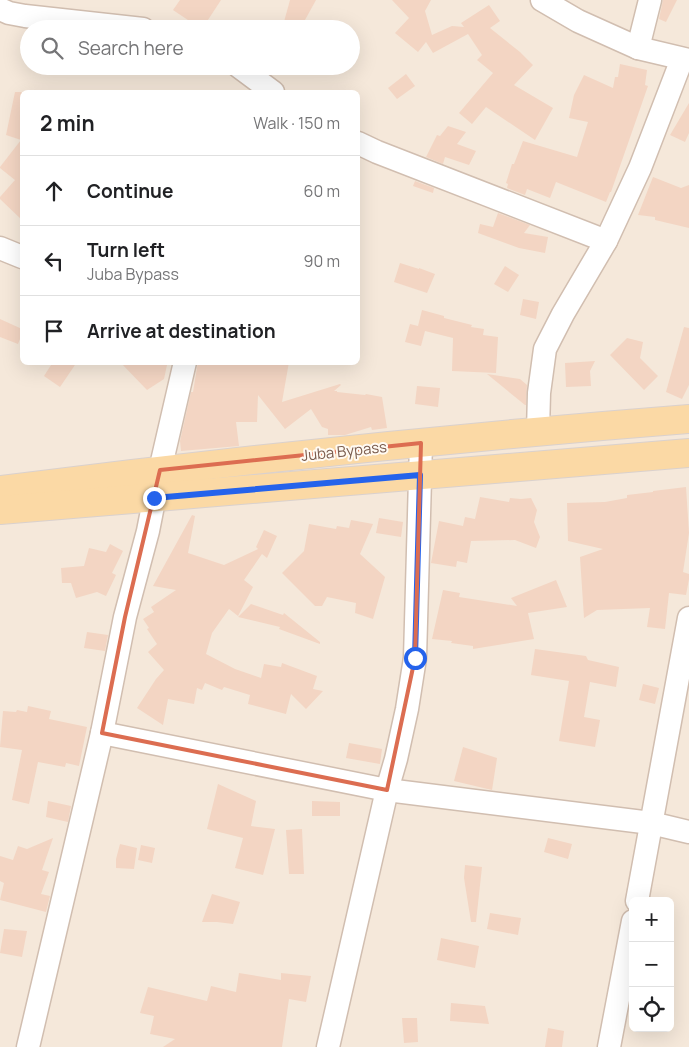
<!DOCTYPE html>
<html lang="en">
<head>
<meta charset="utf-8">
<style>
  :root { --surface:#fff; --page:#f2f2f2; --text:#202124; --muted:#757577; --line:#e0e0e0 }
  body { margin:0; font-family:Manrope,sans-serif; background:var(--page); color:var(--text) }
  .controls { position:absolute; right:15px; bottom:15px; display:grid; overflow:hidden; border-radius:8px; box-shadow:0 5px 20px #0002 }
  .controls button { width:45px; height:45px; display:grid; place-items:center; padding:0; border:0; border-bottom:1px solid var(--line); background:var(--surface); color:var(--text); font:25px sans-serif }
  .stop { position:absolute; width:15px; height:15px; margin:-11px; border:4px solid #2563eb; border-radius:50%; background:#fff }
  .stop.end { background:#2563eb; border-color:#fff; box-shadow:0 1px 5px #0008 }
  .list { margin:0; padding:0; list-style:none }
  h2 { display:flex; justify-content:space-between; align-items:center; height:65px; margin:0; padding:0 20px; font-size:21px }
  h2 small { font-size:16px; font-weight:400; color:var(--muted) }
  .list li { display:grid; grid-template-columns:32px 1fr auto; gap:15px; align-items:center; box-sizing:border-box; height:70px; padding:0 20px; border-top:1px solid var(--line) }
  .list b { display:block; font-size:19px; white-space:nowrap }
  .list p { margin:0; font-size:16px; white-space:nowrap; color:var(--muted) }
  .list em { font-size:16px; font-style:normal; color:var(--muted) }
  .icon { flex:none; width:28px; height:28px; fill:none; stroke:currentColor; stroke-width:2; stroke-linecap:round; stroke-linejoin:round }
  .map { position:relative; flex:none; width:689px; height:1047px; overflow:hidden }
  .search { position:absolute; background:var(--surface); box-shadow:0 5px 20px #0002; left:20px; top:20px; width:340px; height:55px; display:flex; align-items:center; gap:12px; box-sizing:border-box; padding:0 18px; border-radius:28px; color:var(--muted); font-size:19px }
  .panel { position:absolute; background:var(--surface); box-shadow:0 5px 20px #0002; left:20px; top:90px; width:340px; height:275px; border-radius:8px }
  .map>svg:first-child { display:block }
  .residential { fill:#f5e8da; fill-rule:evenodd }
  .building { fill:#f3d5c3 }
  .lines { fill:none; stroke-linecap:round; stroke-linejoin:round }
  .minor-casing { stroke:#d1beb0; stroke-width:25 }
  .primary-casing { stroke:#dad1cd; stroke-width:30 }
  .minor { stroke:#fff; stroke-width:22 }
  .primary { stroke:#fbd9a5; stroke-width:28 }
  .route { stroke:#2563eb; stroke-width:6 }
  .marked { fill:none; stroke:#dc6d51; stroke-width:4; stroke-linejoin:round }
  .labels { text-anchor:middle; dominant-baseline:central; stroke-width:4; stroke-linejoin:round; paint-order:stroke }
  .street-label { font-size:15px; fill:#7a5c4d; stroke:#fffaf3 }
</style>
</head>
<body>
<div class="map">
<svg width="689" height="1047" viewBox="0 0 689 1047">
  <rect width="100%" height="100%" fill="#fdf6ec"/>
  <!-- residential -->
  <path class="residential" d="M0 0H689V1047H0ZM29 29H351V66H29ZM22 92H358V362H22ZM633 901H670V1028H633Z"/>
  <!-- building -->
  <g class="building">
    <polygon points="180,0 221,0 204,26 196,21 194,24 173,10"/>
    <polygon points="290,0 316,0 300,29 282,29"/>
    <polygon points="392,0 431,0 425,11 432,35 452,26 464,27 461,23 489,5 500,21 490,28 520,52 533,65 514,85 553,108 535,140 486,107 472,124 459,113 493,73 477,60 482,55 468,34 433,53 426,42 418,52 395,33 409,18"/>
    <polygon points="663,0 677,0 666,22 659,19"/>
    <polygon points="620,64 647,70 645,85 648,86 611,192 610,192 606,202 556,182 550,198 527,189 525,195 507,188 508,184 506,183 512,164 514,164 523,141 577,157 588,122 569,118 574,95 584,75 613,88 615,77 618,77"/>
    <polygon points="406,74 415,86 397,99 388,88"/>
    <polygon points="15,92 22,92 22,220 0,199 0,197 15,180 0,168 0,167 21,140 6,135"/>
    <polygon points="689,103 689,133 685,142 670,135"/>
    <polygon points="448,126 466,132 457,144 476,151 469,165 445,157 443,164 426,157 437,135 440,136"/>
    <polygon points="653,177 681,188 689,185 689,228 655,220 655,217 638,215"/>
    <polygon points="415,181 434,188 433,193 413,186"/>
    <polygon points="498,213 530,225 524,233 548,237 545,253 519,248 478,233 480,224 493,227"/>
    <polygon points="400,263 419,269 419,268 435,274 427,293 394,282"/>
    <polygon points="505,266 519,275 508,292 494,284"/>
    <polygon points="523,299 539,302 536,319 520,315"/>
    <polygon points="422,310 444,316 444,318 472,325 471,327 484,329 483,335 498,337 496,373 452,371 453,338 425,331 421,346 405,342 410,324 418,326"/>
    <polygon points="0,319 22,329 22,334 18,344 0,337"/>
    <polygon points="684,327 689,328 689,385 682,399 666,392"/>
    <polygon points="627,338 643,342 640,358 658,376 644,390 610,355"/>
    <polygon points="595,361 590,371 591,386 566,387 565,363"/>
    <polygon points="53,362 77,362 60,387 44,376"/>
    <polygon points="120,362 158,362 167,365 164,379 147,390"/>
    <polygon points="198,362 289,362 282,402 340,384 341,385 334,391 337,391 337,392 365,395 366,394 382,397 387,428 372,430 371,427 345,435 328,435 328,429 322,427 311,409 285,429 258,395 257,422 236,422 239,446 181,451 180,441 191,392 193,392"/>
    <polygon points="487,374 520,379 527,385 526,405 525,405"/>
    <polygon points="417,386 440,388 438,407 415,404"/>
    <polygon points="686,487 689,533 683,572 689,574 689,579 686,595 669,593 665,629 647,627 650,608 597,610 584,618 580,557 603,549 568,541 567,503 605,502 627,498 627,495 653,492 653,491"/>
    <polygon points="480,497 509,502 510,498 521,499 531,498 537,510 534,522 540,537 536,548 515,540 471,541 467,563 457,561 456,567 431,563 439,521 463,526 465,517 475,519"/>
    <polygon points="192,515 195,516 188,553 224,565 258,549 256,547 264,530 277,536 267,558 262,554 244,580 253,587 238,616 229,609 212,633 206,654 235,669 261,678 264,664 281,667 282,663 317,676 313,689 323,691 306,709 291,694 286,714 248,704 250,695 224,687 222,690 205,683 202,690 197,688 194,704 168,699 163,725 137,708 156,679 164,670 148,652 157,644 147,629 149,628 143,619 154,612 151,607 176,590 153,586"/>
    <polygon points="379,518 403,522 401,537 376,533"/>
    <polygon points="351,520 373,524 360,554 385,577 373,619 355,613 356,603 327,597 322,606 315,606 282,573 304,551 309,524 336,529 337,526 349,528"/>
    <polygon points="110,544 123,551 112,573 116,575 106,596 97,592 76,598 71,583 62,583 61,568 84,566 89,548 106,552"/>
    <polygon points="556,580 567,607 528,613 534,639 473,649 473,646 451,643 452,641 432,639 443,590 460,593 459,597 517,606 511,598"/>
    <polygon points="251,604 283,615 284,613 320,642 320,644 279,629 280,627 238,617"/>
    <polygon points="87,632 108,635 105,651 84,648"/>
    <polygon points="535,649 586,656 588,660 619,667 616,687 590,682 584,717 600,720 595,747 559,741 569,681 531,675"/>
    <polygon points="643,684 659,688 655,704 639,700"/>
    <polygon points="28,706 51,711 49,719 87,727 79,766 66,763 65,767 38,762 29,804 12,800 22,750 0,747 3,711 16,712 17,710 27,712"/>
    <polygon points="349,743 382,749 380,764 346,758"/>
    <polygon points="463,747 497,758 492,790 454,781"/>
    <polygon points="218,784 256,801 251,826 275,829 263,875 235,868 243,838 207,829"/>
    <polygon points="48,801 71,806 68,822 46,817"/>
    <polygon points="312,801 340,802 340,816 312,816"/>
    <polygon points="302,829 304,874 289,874 286,830"/>
    <polygon points="53,838 42,870 49,872 41,894 50,896 46,912 0,900 4,883 0,881 0,856 13,860 18,846 27,849"/>
    <polygon points="548,838 572,844 568,859 544,852"/>
    <polygon points="120,844 137,848 134,869 116,868 116,859"/>
    <polygon points="141,845 155,848 152,863 138,860"/>
    <polygon points="465,865 482,867 476,922 471,922 464,878"/>
    <polygon points="212,894 240,902 233,924 217,922 202,922"/>
    <polygon points="490,913 521,918 518,935 487,929"/>
    <polygon points="4,929 27,931 22,957 0,953"/>
    <polygon points="441,938 479,946 475,968 437,960"/>
    <polygon points="239,973 281,980 281,973 311,976 306,1002 289,999 282,1047 163,1047 175,1039 150,1034 154,1016 140,1013 148,987 207,1001 211,986 236,992"/>
    <polygon points="451,1003 485,1006 489,1024 450,1021"/>
    <polygon points="402,1018 417,1018 418,1042 404,1043"/>
    <polygon points="548,1028 564,1031 562,1047 545,1047"/>
  </g>
  <g class="lines">
    <!-- minor casing -->
    <g class="minor-casing">
      <g id="minor">
        <polyline points="542,0 578,21 638,48 689,60"/>
        <polyline points="0,9 9,13 25,16 143,29"/>
        <polyline points="638,48 650,0"/>
        <polyline points="238,66 273,92"/>
        <polyline points="358,143 377,152 606,241"/>
        <polyline points="0,248 22,257"/>
        <polyline points="538,431 539,393 545,349 563,314 606,241 640,168 682,59"/>
        <polyline points="102,733 387,790 651,823 689,832"/>
        <polyline points="637,901 689,618"/>
        <polyline points="28,1047 102,733 125,617 148,531 160,470 185,362"/>
        <polyline points="328,1047 387,790 396,759 407,709 415,658 421,443"/>
        <polyline points="609,1047 633,921"/>
      </g>
    </g>
    <!-- primary casing -->
    <g class="primary-casing">
      <g id="primary">
        <path d="M0 490C229 461 459 437 689 419"/>
        <polyline points="0,510 689,453"/>
      </g>
    </g>
    <!-- minor -->
    <use href="#minor" class="minor"/>
    <!-- primary -->
    <use href="#primary" class="primary"/>
  </g>
  <g class="lines">
    <!-- route -->
    <polyline class="route" points="154,498 420,475 415,658"/>
  </g>
  <!-- marked area -->
  <path class="marked" d="M421 443 415 658 387 790 102 733 125 617 160 470Z"/>
  <g class="labels">
    <!-- street labels -->
    <g class="street-label">
      <text transform="translate(344 451) rotate(-6)">Juba Bypass</text>
    </g>
  </g>
</svg>
<div class="controls">
<button>+</button>
<button>−</button>
<button><svg class="icon" aria-label="locate" viewBox="0 0 24 24"><circle cx="12" cy="12" r="6"/><path d="M12 2v4M12 18v4M2 12h4M18 12h4"/></svg></button>
</div>
<div class="stop" style="left:415px;top:658px"></div>
<div class="stop end" style="left:154px;top:498px"></div>
<div class="search"><svg class="icon" aria-label="search" viewBox="0 0 24 24"><circle cx="10" cy="10" r="6"/><path d="M15 15l6 6"/></svg>Search here</div>
<section class="panel">
<h2>2 min<small>Walk · 150 m</small></h2>
<ul class="list">
<li><svg class="icon" aria-label="ahead" viewBox="0 0 24 24"><path d="M12 20V5M6 11l6-6 6 6"/></svg><div><b>Continue</b></div><em>60 m</em></li>
<li><svg class="icon" aria-label="left" viewBox="0 0 24 24"><path d="M17 20v-9H6M10 6l-5 5 5 5"/></svg><div><b>Turn left</b><p>Juba Bypass</p></div><em>90 m</em></li>
<li><svg class="icon" aria-label="arrive" viewBox="0 0 24 24"><path d="M6 21V4h12l-3 4 3 4H6"/></svg><div><b>Arrive at destination</b></div></li>
</ul>
</section>
</div>
</body>
</html>
